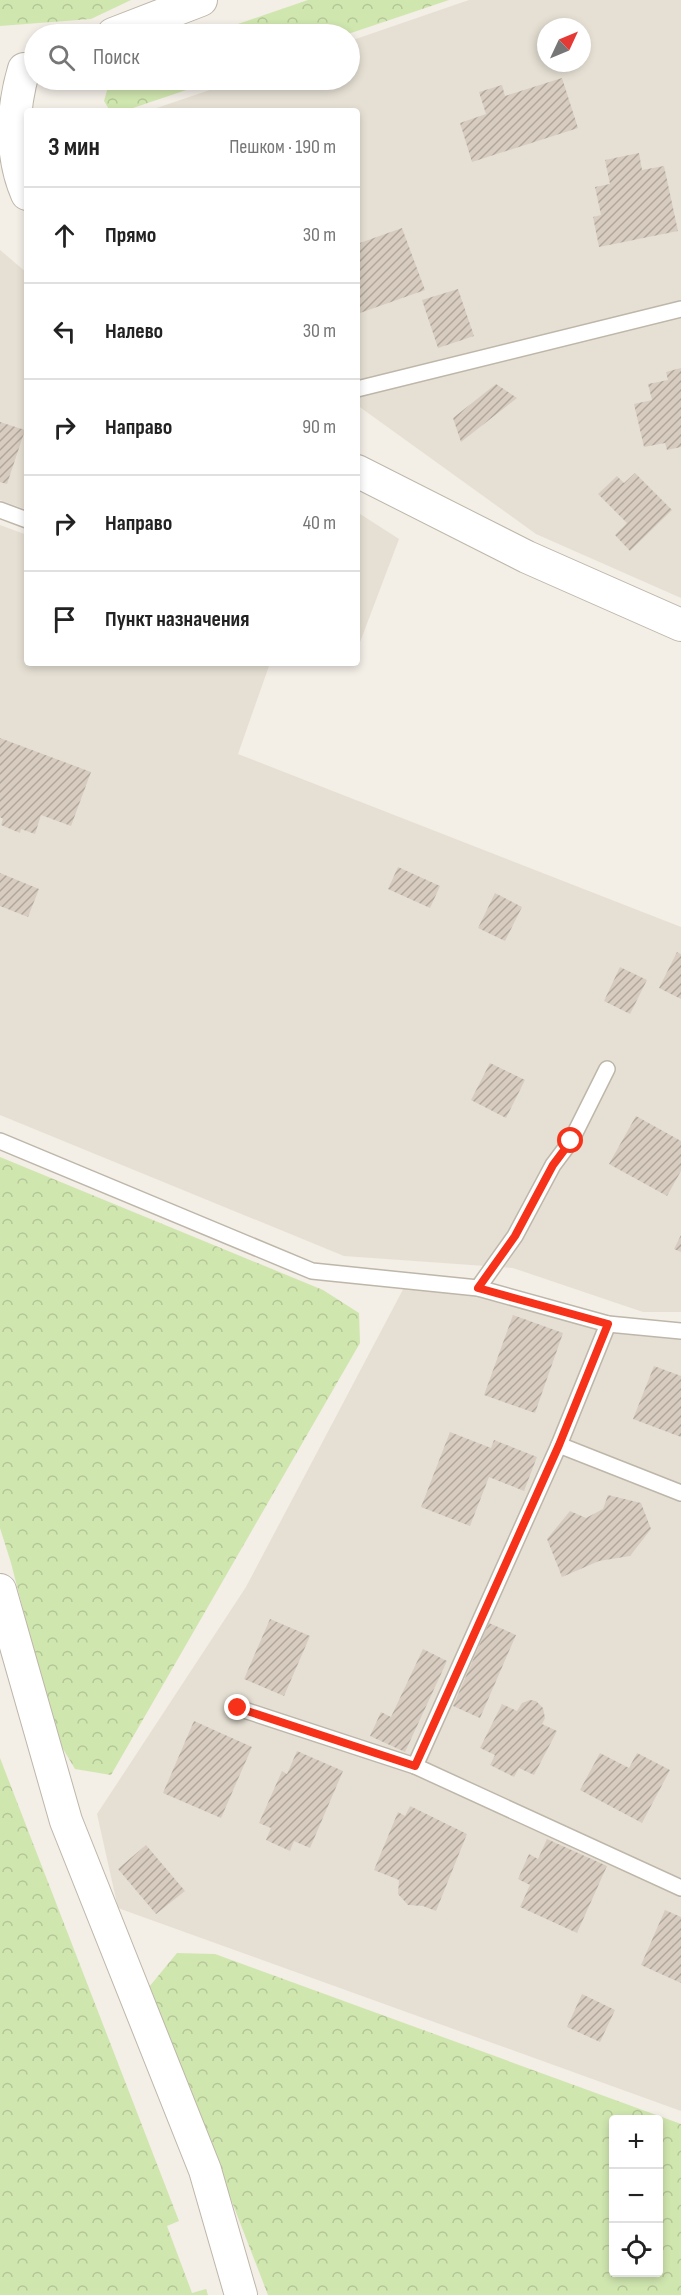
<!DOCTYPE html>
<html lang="ru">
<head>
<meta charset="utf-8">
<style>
  :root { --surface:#fff; --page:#f6f6f6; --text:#222; --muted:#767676; --line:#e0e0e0 }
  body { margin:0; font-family:"Sofia Sans Condensed",sans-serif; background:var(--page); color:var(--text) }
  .controls { position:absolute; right:18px; bottom:18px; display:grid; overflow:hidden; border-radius:6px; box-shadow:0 3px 9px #0003 }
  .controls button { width:54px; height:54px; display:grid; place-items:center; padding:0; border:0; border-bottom:2px solid var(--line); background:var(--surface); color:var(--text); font:30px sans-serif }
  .compass { position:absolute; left:537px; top:18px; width:54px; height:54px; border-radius:50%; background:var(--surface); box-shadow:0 3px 9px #0003; rotate:46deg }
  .stop { position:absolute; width:18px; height:18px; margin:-14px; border:4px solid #f6331a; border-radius:50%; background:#fff }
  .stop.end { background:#f6331a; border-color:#fff; box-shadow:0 2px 6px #0008 }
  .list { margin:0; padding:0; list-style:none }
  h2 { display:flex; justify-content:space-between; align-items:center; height:78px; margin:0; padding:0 24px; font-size:26px }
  h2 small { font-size:20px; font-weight:400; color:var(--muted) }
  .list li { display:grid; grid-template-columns:39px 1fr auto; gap:18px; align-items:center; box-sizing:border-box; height:96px; padding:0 24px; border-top:2px solid var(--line) }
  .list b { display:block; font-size:22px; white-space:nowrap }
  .list em { font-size:20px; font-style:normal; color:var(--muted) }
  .icon { flex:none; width:33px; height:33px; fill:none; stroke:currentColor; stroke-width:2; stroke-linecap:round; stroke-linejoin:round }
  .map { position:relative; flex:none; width:681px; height:2295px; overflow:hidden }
  .search { position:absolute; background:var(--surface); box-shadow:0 3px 9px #0003; left:24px; top:24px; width:336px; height:66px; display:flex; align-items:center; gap:15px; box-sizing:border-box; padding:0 21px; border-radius:33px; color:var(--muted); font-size:22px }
  .panel { position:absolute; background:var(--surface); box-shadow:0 3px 9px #0003; left:24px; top:108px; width:336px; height:558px; border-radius:6px }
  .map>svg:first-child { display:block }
  .residential { fill:#e6e0d4; fill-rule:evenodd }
  .forest { fill:url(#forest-crowns); fill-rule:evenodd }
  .building { fill:url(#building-hatch) }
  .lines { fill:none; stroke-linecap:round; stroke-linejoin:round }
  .lane-casing { stroke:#beb6a9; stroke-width:18 }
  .street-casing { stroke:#beb6a9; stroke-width:34 }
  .lane { stroke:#fff; stroke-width:15 }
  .street { stroke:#fff; stroke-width:32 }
  .route { stroke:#f6331a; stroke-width:8 }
</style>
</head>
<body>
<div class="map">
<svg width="681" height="2295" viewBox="0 0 681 2295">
  <defs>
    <pattern id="forest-crowns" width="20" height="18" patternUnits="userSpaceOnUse" patternTransform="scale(1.5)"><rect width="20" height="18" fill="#d0e6af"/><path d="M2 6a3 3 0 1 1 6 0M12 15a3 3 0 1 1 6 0" fill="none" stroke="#b4c697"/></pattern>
    <pattern id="building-hatch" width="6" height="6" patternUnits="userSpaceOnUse" patternTransform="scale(1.5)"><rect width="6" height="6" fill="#d7ccbf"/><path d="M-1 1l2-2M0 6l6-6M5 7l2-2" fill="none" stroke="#b0a79c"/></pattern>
  </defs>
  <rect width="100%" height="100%" fill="#f3eee6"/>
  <!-- residential -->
  <g class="residential">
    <path d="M469 0H681V598L536 534 357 405V111H148L239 80H350V41ZM546 27H582V63H546Z"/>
    <polygon points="0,250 27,273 27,510 0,500"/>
    <polygon points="357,512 399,539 357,650"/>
    <polygon points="0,525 27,535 27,663 270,663 238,754 681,927 681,1312 643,1312 513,1268 344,1256 0,1115"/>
    <polygon points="408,1280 639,1336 681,1337 681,2111 118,1908 97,1814 246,1587"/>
  </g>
  <!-- forest -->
  <g class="forest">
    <polygon points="0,0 131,0 91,19 0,26"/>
    <polygon points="308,0 449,0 348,34 209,34"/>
    <polygon points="110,80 216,80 124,111 110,111 104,101"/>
    <polygon points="0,1157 323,1290 359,1313 360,1343 111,1775 75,1769 56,1737 11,1563 0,1528"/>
    <polygon points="0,1758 179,2221 167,2226 192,2293 206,2289 208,2295 0,2295"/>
    <path d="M177 1953 215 1954 681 2124V2295H268L149 1987ZM614 2120H658V2272H614Z"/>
  </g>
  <!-- building -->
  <g class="building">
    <polygon points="562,78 578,128 472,162 460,123 486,114 479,92 502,85 505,96"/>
    <polygon points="639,153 642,170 664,166 678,231 599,247 593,217 601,215 595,187 610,184 605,160"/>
    <polygon points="402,228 425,290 357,314 357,244"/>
    <polygon points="458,289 474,336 438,348 422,300"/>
    <polygon points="681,368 681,447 667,450 665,443 644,447 634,404 652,400 648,384 668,380 666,372"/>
    <polygon points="496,384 517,398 461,442 453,418"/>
    <polygon points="0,422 25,430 7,484 0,482"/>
    <polygon points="635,473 672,510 630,551 615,535 627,523 598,494 617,476 624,483"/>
    <polygon points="0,738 91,772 71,826 41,815 35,834 21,829 20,833 1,825 3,819 0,817"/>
    <polygon points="398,867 440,886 430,908 388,889"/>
    <polygon points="0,873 39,889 28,917 0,906"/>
    <polygon points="495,893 522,907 505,941 478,928"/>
    <polygon points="677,952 681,954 681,999 659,988"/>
    <polygon points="620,967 647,980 630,1014 604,1001"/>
    <polygon points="490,1063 525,1080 506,1118 471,1100"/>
    <polygon points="636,1116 681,1141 681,1171 667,1196 609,1164"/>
    <polygon points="681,1235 681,1252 674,1249"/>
    <polygon points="513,1315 563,1333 535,1413 484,1395"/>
    <polygon points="654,1366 681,1376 681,1437 633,1419"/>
    <polygon points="450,1432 491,1448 494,1440 537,1457 524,1491 489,1477 470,1526 421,1507"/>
    <polygon points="608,1495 641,1503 651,1529 630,1556 599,1561 562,1577 547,1539 570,1511 586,1518 603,1509"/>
    <polygon points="270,1619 310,1636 284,1696 244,1679"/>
    <polygon points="489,1623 516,1635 480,1718 453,1706"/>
    <polygon points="423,1649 447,1661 405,1752 370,1736 381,1712 391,1717"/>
    <polygon points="530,1700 536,1701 543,1708 545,1718 542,1724 557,1731 534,1775 519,1768 514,1777 490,1765 495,1755 480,1748 502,1704 517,1711 522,1703"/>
    <polygon points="194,1721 252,1747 221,1818 163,1793"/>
    <polygon points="297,1751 343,1771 310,1848 294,1841 290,1851 266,1840 271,1828 259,1823 282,1771 287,1774"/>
    <polygon points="600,1753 629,1768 637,1753 670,1770 642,1823 580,1790"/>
    <polygon points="410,1806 467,1834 436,1911 423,1906 408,1905 398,1894 399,1880 374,1870 398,1812 405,1816"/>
    <polygon points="547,1839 607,1866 577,1933 520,1907 530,1885 518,1879 529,1854 538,1859"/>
    <polygon points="146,1845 185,1891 156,1914 118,1869"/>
    <polygon points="665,1910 681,1917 681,1983 641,1965"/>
    <polygon points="582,1994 615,2010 600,2042 567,2027"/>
  </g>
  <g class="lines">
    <!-- lane casing -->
    <g class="lane-casing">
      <g id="lane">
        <polyline points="357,389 681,309"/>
        <polyline points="0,510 27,520"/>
        <polyline points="0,1141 312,1271 478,1288 608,1324 681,1331"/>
        <polyline points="478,1288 515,1236 553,1165 571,1141 607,1069"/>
        <polyline points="559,1445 681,1493"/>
        <polyline points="238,1708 415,1766 681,1888"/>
        <polyline points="415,1766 559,1445 608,1324"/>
      </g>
    </g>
    <!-- street casing -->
    <g class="street-casing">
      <g id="street">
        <polyline points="113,34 201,0"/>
        <path d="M24 69C12 109 10 155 27 194"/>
        <polyline points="357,471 527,557 681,625"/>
        <polyline points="0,1590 66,1821 205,2170 241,2295"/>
      </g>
    </g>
    <!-- lane -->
    <use href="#lane" class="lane"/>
    <!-- street -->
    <use href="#street" class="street"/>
  </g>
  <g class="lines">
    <!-- route -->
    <polyline class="route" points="238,1708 415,1766 559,1445 608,1324 478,1288 515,1236 553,1165 571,1141"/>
  </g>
</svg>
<div class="controls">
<button>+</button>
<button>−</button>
<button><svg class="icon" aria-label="locate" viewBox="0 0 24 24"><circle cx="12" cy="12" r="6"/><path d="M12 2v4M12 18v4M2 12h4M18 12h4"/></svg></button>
</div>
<svg class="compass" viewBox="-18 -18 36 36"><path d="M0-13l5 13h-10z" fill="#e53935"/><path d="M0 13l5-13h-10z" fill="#767676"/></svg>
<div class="stop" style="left:571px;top:1141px"></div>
<div class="stop end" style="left:238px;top:1708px"></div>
<div class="search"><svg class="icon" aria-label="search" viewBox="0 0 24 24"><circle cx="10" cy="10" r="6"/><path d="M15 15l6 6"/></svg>Поиск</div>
<section class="panel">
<h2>3 мин<small>Пешком · 190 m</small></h2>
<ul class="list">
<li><svg class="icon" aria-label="ahead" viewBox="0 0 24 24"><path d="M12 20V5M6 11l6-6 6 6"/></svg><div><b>Прямо</b></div><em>30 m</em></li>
<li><svg class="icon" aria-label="left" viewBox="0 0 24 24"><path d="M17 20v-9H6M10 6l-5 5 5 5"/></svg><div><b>Налево</b></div><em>30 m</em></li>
<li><svg class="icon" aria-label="right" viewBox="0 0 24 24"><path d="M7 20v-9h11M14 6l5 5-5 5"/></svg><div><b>Направо</b></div><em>90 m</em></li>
<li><svg class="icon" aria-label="right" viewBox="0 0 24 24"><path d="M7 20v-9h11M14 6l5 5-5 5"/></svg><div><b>Направо</b></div><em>40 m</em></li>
<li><svg class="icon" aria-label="arrive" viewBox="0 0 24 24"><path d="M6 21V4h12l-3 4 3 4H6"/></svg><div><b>Пункт назначения</b></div></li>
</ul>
</section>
</div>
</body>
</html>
